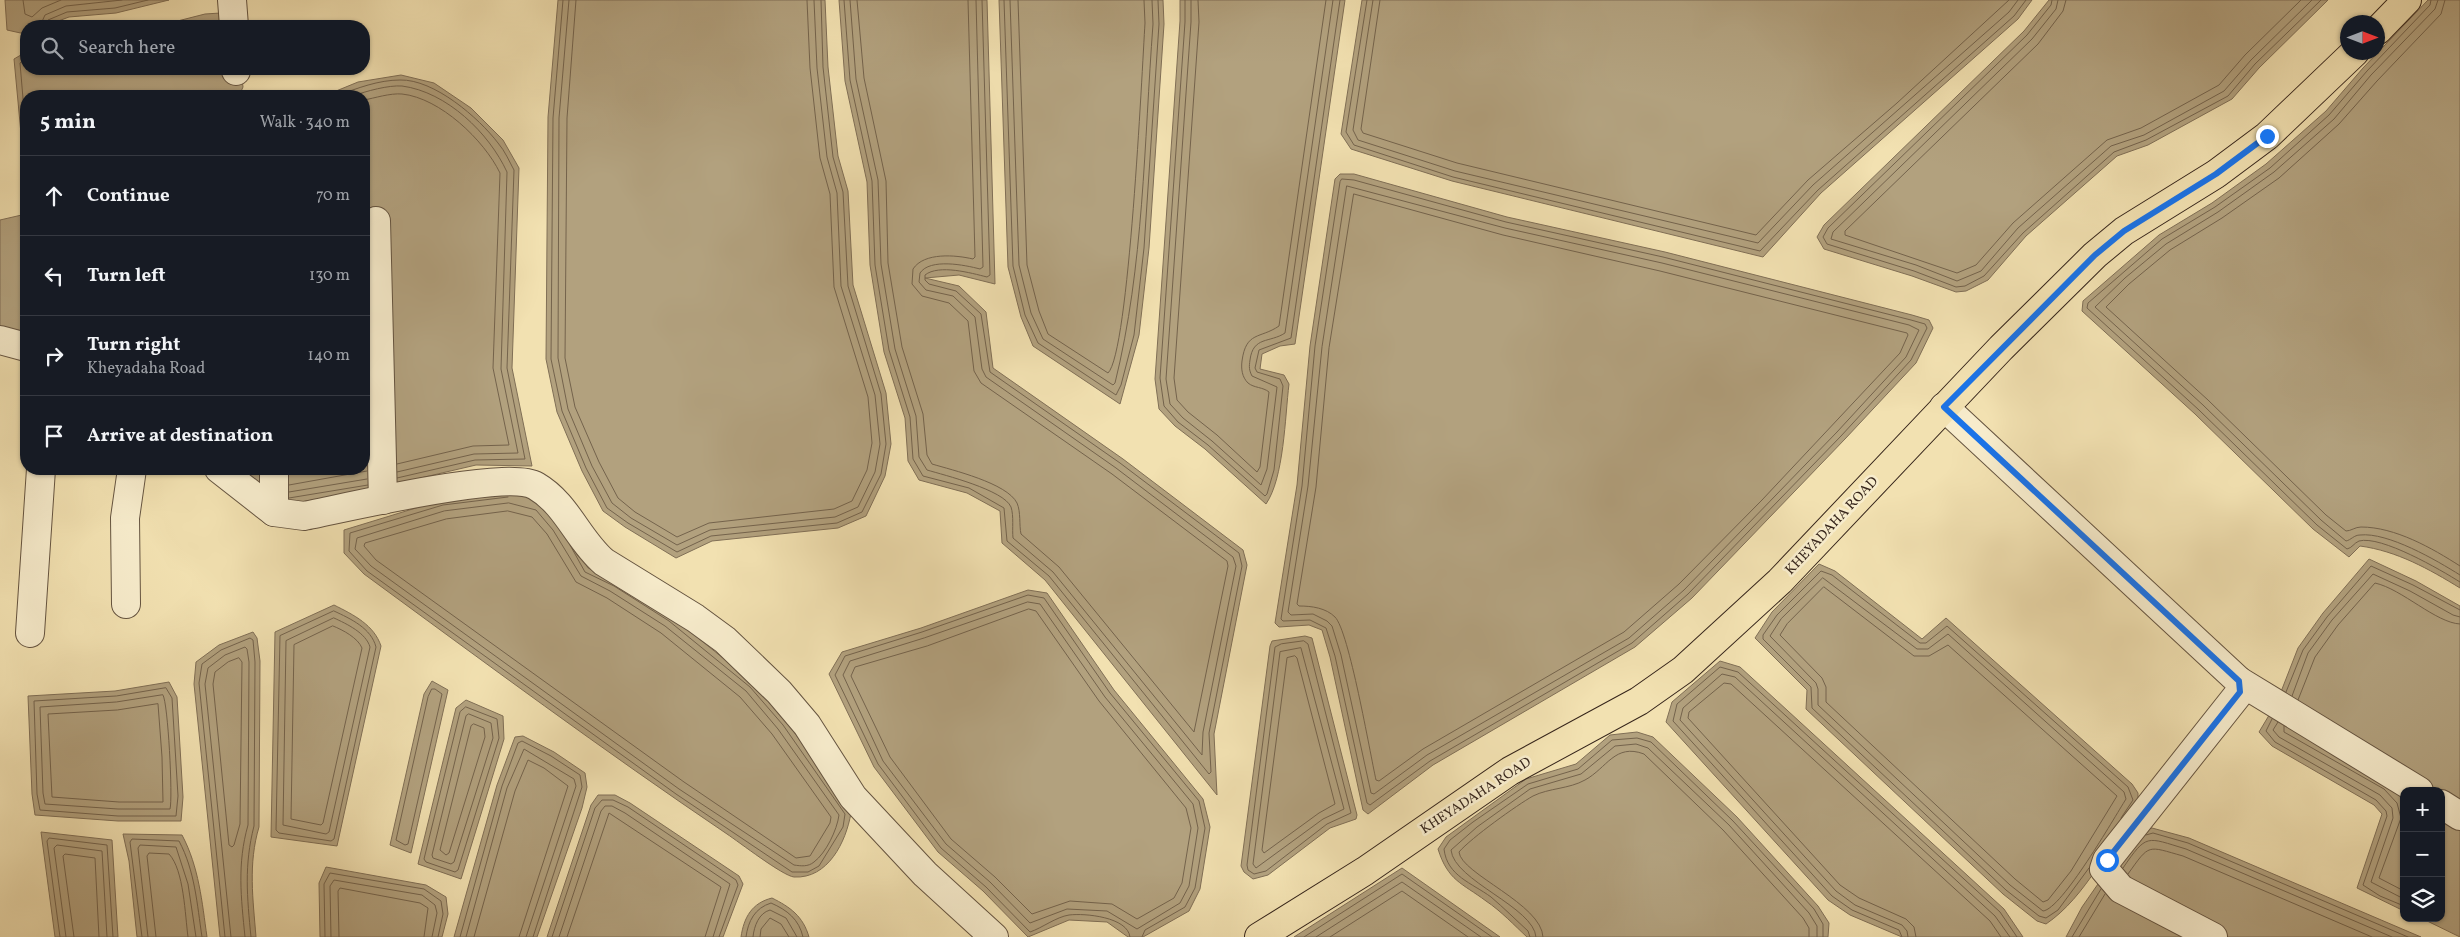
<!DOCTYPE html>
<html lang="en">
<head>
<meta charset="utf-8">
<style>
  :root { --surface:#171b24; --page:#242831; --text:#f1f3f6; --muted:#9ea1a6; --line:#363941 }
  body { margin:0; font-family:Vollkorn,serif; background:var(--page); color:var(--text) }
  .controls { position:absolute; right:15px; bottom:15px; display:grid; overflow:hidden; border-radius:10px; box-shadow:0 1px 4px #0004 }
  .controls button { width:45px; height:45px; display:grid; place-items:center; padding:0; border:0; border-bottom:1px solid var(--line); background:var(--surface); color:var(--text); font:25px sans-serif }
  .compass { position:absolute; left:2340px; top:15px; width:45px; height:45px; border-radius:50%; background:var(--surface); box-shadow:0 1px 4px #0004; rotate:90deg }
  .stop { position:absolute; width:15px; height:15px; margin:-11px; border:4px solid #1a73e8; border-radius:50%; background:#fff }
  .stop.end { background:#1a73e8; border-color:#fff; box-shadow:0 1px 5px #0008 }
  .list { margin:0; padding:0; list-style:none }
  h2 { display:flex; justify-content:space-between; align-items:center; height:65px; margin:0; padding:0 20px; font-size:21px }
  h2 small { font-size:16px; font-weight:400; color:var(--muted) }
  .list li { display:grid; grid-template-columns:32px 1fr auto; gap:15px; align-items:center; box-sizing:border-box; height:80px; padding:0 20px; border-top:1px solid var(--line) }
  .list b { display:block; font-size:19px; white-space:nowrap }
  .list p { margin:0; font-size:16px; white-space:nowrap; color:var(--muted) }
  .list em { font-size:16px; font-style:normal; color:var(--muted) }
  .icon { flex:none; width:28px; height:28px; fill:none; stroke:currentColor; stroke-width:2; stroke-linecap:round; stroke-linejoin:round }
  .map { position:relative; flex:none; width:2460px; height:937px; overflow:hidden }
  .search { position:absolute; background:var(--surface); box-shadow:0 1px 4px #0004; left:20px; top:20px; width:350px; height:55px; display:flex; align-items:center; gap:12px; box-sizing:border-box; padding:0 18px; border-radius:20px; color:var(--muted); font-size:19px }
  .panel { position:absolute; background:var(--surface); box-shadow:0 1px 4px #0004; left:20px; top:90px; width:350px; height:385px; border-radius:20px }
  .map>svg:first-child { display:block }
  .water { fill:#b2a17e; stroke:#806f56 }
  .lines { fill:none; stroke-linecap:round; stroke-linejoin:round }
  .shore { stroke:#74634c; stroke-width:1 }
  .minor-casing { stroke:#655440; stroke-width:30 }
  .major-casing { stroke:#36251b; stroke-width:30 }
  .minor { stroke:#f7eccc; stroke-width:28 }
  .major { stroke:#f2e1b1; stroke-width:28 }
  .route { stroke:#1a73e8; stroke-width:6 }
  .labels { text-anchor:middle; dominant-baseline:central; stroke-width:5; stroke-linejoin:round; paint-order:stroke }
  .street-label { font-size:14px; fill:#36251b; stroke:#f7eccc }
</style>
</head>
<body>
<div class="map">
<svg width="2460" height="937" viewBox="0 0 2460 937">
  <rect width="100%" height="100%" fill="#f2e1b1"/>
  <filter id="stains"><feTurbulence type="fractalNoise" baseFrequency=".004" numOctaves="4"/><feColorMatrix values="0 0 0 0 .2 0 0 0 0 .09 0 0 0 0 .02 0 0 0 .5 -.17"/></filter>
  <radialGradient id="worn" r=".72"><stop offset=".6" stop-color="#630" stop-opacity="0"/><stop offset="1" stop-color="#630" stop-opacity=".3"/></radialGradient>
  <!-- water -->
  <g class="water">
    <polygon points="5,0 169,0 116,13 69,17 45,26 26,26 25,34 7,30"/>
    <polygon points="558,0 825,0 828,67 838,156 848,191 853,285 886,393 891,444 885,476 866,516 838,528 712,541 676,558 625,527 603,511 582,471 557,412 546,359 548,117"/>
    <polygon points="839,0 987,0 995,284 959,275 925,278 959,286 986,312 993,368 1123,459 1243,550 1247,565 1214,734 1217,795 1045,580 1002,543 1000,511 967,493 919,480 908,461 905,418 884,352 870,265 867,182 845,81"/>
    <polygon points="999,0 1163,0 1164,24 1149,248 1139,335 1120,404 1033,346 1021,317 1008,267"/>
    <path d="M1180 0H1345L1295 344 1280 346 1262 354 1260 369 1284 375 1289 384C1285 417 1284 478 1266 504L1205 449 1175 426 1159 409 1155 379 1180 21Z"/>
    <polygon points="1362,0 2032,0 2018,19 1821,193 1763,257 1452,181 1351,149 1341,134"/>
    <polygon points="2049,0 2328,0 2259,68 2232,99 2148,145 2117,156 2026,236 1988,280 1966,291 1956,292 1912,276 1824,249 1817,237 1824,225 2024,31"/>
    <path d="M2428 0H2460V588C2429 569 2397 551 2360 546L2349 557 2313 529 2195 414 2082 311 2083 301 2159 235 2212 203 2266 164 2326 111 2363 68Z"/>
    <polygon points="236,12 238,26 158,26 205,14"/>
    <polygon points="26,52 26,69 241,69 243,87 239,96 26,96 26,162 23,155 14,59"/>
    <polygon points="401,75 434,83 471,108 503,140 519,168 512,368 532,466 476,465 352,494 281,505 230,469 364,469 364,96 324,96 358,82"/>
    <polygon points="1340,174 1354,174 1507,217 1665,252 1912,315 1929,320 1933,328 1916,363 1845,439 1692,598 1635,647 1433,765 1368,814 1363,810 1330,657 1322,630 1309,625 1279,627 1275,623 1297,485 1310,346 1335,179"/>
    <polygon points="26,214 26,340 0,334 0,220"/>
    <path d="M510 492 542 499 562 523 588 568 616 581 672 617 754 683 787 722 851 813C846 842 828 879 794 877 783 876 739 842 727 834 604 751 484 662 364 574L344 553V530L442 500Z"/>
    <polygon points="2369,559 2416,581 2460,606 2460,937 2421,918 2441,918 2441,791 2404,791 2404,911 2357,888 2382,814 2374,805 2272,746 2259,732 2277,702 2298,648 2323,613"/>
    <path d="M1819 564 1835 571 1922 639 1946 618 2132 784 2138 793V801C2113 841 2085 898 2046 924L2037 921 2003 894 1806 709 1807 690 1755 638 1772 612Z"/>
    <polygon points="1028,590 1047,593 1114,690 1203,799 1210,827 1200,889 1189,911 1143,937 1128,937 1107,922 1069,920 1028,937 983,891 938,852 874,767 829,674 842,652 921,628"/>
    <path d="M334 605C354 615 374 625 381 646L337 846 271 837 275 632Z"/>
    <path d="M253 632 257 638 260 661 259 827C248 864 253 899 256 937H220L194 684 196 662 219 645Z"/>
    <polygon points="1305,636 1312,638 1357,815 1356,819 1330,828 1268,875 1253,879 1244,872 1241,866 1270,646 1272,641"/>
    <polygon points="1720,661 1740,667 2004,909 2023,937 1902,937 1850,915 1828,900 1666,722 1672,702"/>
    <polygon points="432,681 448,690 411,853 390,845 424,694"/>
    <polygon points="169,682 177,697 183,797 181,821 118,821 35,815 32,794 28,696 115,691"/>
    <polygon points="466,700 503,716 504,739 461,879 418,864 456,708"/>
    <path d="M1637 732 1653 737 1737 817 1818 906 1829 923 1828 937H1527C1514 925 1501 911 1486 901 1462 883 1448 881 1438 849L1446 837 1526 779 1576 764 1610 735Z"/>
    <polygon points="523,736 554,752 585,773 587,787 582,808 537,937 454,937 497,785 515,737"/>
    <polygon points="598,795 615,795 630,803 739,876 743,884 723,937 547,937 591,805"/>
    <polygon points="2152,828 2189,838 2421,937 2066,937 2082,907 2132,835"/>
    <polygon points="41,832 112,840 118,937 55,937"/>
    <path d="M123 834 182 835C199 867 202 902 207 937H137L129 861Z"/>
    <polygon points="326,867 426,885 446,897 448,914 442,937 320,937 319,883"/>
    <polygon points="1402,868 1500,937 1294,937"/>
    <path d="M772 898C790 907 803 916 809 937H741C744 917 752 903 772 898Z"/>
  </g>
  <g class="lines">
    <!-- shore -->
    <g class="shore">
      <polyline points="23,0 25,14 32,17 42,8 61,0"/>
      <polyline points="563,0 553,118 551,359 562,411 586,468 607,508 628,523 677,552 711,536 837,523 862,512 881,474 886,444 881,394 848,286 843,192 833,157 823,67 821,0"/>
      <polyline points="569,0 559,118 558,358 568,409 592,466 612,503 631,518 677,545 710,530 835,517 858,507 875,472 880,444 875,395 841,286 837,193 827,157 817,68 814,0"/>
      <polyline points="576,0 567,118 565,358 575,407 599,462 618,498 635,512 677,537 709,523 834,509 852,501 867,470 872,443 868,397 834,287 830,194 820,158 810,68 807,0"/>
      <path d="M844 0 850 80 872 181 875 265 889 350 910 417 913 459 923 476 969 488 1004 508 1007 541 1049 576 1209 774 1211 772 1209 733 1242 566 1239 553 1120 463 990 372 981 314 956 291 929 284 925 280V275C939 264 971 273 987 277L990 275 982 0"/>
      <path d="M850 0 856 79 878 180 881 264 895 349 916 416 919 457 927 470C944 475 1004 490 1011 507 1014 516 1012 529 1013 538L1053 572 1202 755 1203 732 1236 566 1233 557 1116 468 986 377 982 369 975 317 953 296 926 290 919 282 920 273C930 258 965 265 980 269L983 267 976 0"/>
      <path d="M857 0 864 78 886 181 888 263 902 347 923 414 927 455 932 464C952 470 1007 483 1017 503 1021 512 1019 525 1021 534L1059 567 1194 732 1228 566 1227 561 1112 474 981 383 974 371 968 321 949 303 922 296 912 284 913 269C924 252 956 255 973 259L975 257 968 0"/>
      <polyline points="1004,0 1013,266 1025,315 1038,343 1116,395 1121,385 1134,335 1144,248 1159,24 1158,0"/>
      <path d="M1010 0 1019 265 1031 313 1043 339 1113 385 1115 383C1144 266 1144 143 1153 24L1152 0"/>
      <path d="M1018 0 1027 265 1039 311 1048 334 1108 373C1129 353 1142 71 1145 23L1144 0"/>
      <polyline points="1185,0 1185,22 1160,378 1164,406 1178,422 1208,445 1265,496 1267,494 1274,470 1283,386 1280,379 1257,372 1255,368 1259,350 1291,338 1340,0"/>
      <path d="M1191 0V22L1166 379 1170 404 1183 418 1212 441 1261 485 1267 469 1277 387 1252 376C1249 370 1249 367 1250 360 1253 336 1270 343 1285 333L1333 0"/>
      <path d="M1198 0 1199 22 1174 378 1177 400 1188 412 1217 435 1257 472 1260 467 1269 392C1263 387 1254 388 1248 383 1242 377 1241 369 1242 361 1246 331 1260 339 1279 326L1326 0"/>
      <polyline points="1367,0 1346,132 1354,145 1453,177 1760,251 1818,190 2014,16 2026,0"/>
      <polyline points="1373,0 1353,130 1358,140 1455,171 1758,243 1813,185 2009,12 2018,0"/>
      <polyline points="1380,0 1361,129 1363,133 1457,163 1756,235 1808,180 1897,103 2009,0"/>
      <polyline points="2052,0 2051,5 2027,35 1828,228 1823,237 1827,244 1914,271 1956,287 1965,286 1984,276 2023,233 2114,152 2146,140 2228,96 2255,64 2321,0"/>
      <polyline points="2058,0 2056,9 2032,39 1833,232 1831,239 1916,265 1957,281 1981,271 2018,228 2111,146 2144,135 2224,91 2251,60 2312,0"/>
      <polyline points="2066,0 2063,11 2038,44 1845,231 1845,235 1957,273 1976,265 2013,223 2107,140 2141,128 2219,85 2245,55 2301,0"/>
      <path d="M2431 0 2430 5 2367 71 2329 115 2270 168 2215 207 2162 239 2088 303 2087 308 2199 410 2317 525 2347 549C2352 548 2354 543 2359 541 2381 535 2441 570 2460 582"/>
      <path d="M2438 0 2435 9 2371 75 2334 119 2274 172 2218 212 2166 244 2125 278 2095 307 2203 405 2321 520 2346 541C2351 540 2354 535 2360 535 2388 532 2436 560 2460 575"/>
      <path d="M2445 0 2441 14 2377 81 2339 124 2279 178 2222 218 2170 250 2129 284 2106 307 2208 400 2326 515 2346 531C2351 531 2355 527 2361 527 2395 527 2432 548 2460 566"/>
      <polyline points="40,26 45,15 66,6 122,0"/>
      <polyline points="46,26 48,20 67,12 115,8 148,0"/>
      <polyline points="26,58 20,63 26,134"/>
      <path d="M337 96C357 88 379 80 400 80 434 79 479 118 498 143 505 151 509 161 514 170L507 368 525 459 475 460 397 478"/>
      <path d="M353 96C366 91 389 85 402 86 447 92 489 133 507 172L501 369 518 453 474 454 397 472"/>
      <path d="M364 100C375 98 390 93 402 94 440 98 484 140 500 173L493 368 509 445 473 446 397 464"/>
      <polygon points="1342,179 1354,180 1506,222 1663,257 1911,320 1925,324 1927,328 1911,360 1841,436 1688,594 1632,643 1430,761 1370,805 1367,803 1335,656 1326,628 1310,620 1283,621 1281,619 1302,486 1315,346 1340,182"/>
      <polygon points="1347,186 1505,228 1662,263 1909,325 1919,330 1906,357 1837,432 1684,590 1629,638 1427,755 1374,794 1371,793 1341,655 1332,626 1327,621 1313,614 1291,615 1288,612 1308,486 1322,347"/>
      <path d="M1354 194 1503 235 1660 271 1907 333 1908 335 1900 353 1762 500 1679 584 1624 632 1423 749 1379 781 1376 780C1370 753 1349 631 1335 617 1326 608 1312 606 1299 606L1297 604 1316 487 1329 348Z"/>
      <polyline points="289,485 367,471"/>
      <polyline points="289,492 367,479"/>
      <polyline points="508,497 443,505 350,533 349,551 367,571 676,794 792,872 808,872 819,866 843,827 845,814 783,725 750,687 669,621 614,586 585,572 570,545"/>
      <polyline points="289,498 368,485"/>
      <path d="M509 503 536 510 553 530 581 576 610 591 665 626 746 691 778 729 839 815C837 830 826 853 814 862 808 867 801 866 794 865L679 789 371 566 355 549 357 538 444 511Z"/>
      <polygon points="508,511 532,517 547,534 576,582 607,598 661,633 740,697 772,734 831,817 830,823 810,856 796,858 684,782 376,560 364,546 365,543 446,519"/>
      <path d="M1823 578 1917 649H1928L1948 634 2124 792 2126 799C2114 818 2062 909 2043 911L2010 885 1818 705V689L1816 683 1770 636 1781 619Z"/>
      <polygon points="1824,587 1914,656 1929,656 1948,645 2117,796 2071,871 2048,900 2043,902 2015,879 1826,702 1826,687 1822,678 1780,635 1787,624"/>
      <polygon points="1028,602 1040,604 1105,697 1193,804 1198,828 1189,886 1180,903 1137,929 1107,911 1067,909 1030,923 990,882 946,844 883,761 843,675 850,661 924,638"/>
      <polygon points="1029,609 1036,611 1099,701 1186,808 1191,828 1182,883 1174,898 1137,919 1112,904 1070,901 1032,914 995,877 951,839 890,757 851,676 855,667 927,646"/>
      <path d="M334 611C351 619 371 628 376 647L334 839 331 841 279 833 276 830 280 636Z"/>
      <path d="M334 618C347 624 366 633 370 647L329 832 326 834 283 825 286 641Z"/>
      <path d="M333 626C343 630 358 638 362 648L323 823 321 825 291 819 294 645Z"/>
      <polygon points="1304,641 1308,644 1351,813 1327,824 1266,871 1254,874 1248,870 1247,865 1275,647 1281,644"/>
      <polygon points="1301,648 1344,809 1323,819 1256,868 1253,864 1280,652"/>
      <polygon points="1295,656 1297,658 1335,804 1319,813 1264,853 1262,850 1287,658"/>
      <polygon points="239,658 242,662 240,824 234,845 232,847 229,845 213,684 215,672 228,662"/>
      <polygon points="166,688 172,698 178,796 176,816 118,816 40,810 37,794 34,701 116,696"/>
      <polygon points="432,689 435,689 442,694 408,844 405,845 396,840 428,697"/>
      <polyline points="2286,692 2303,650 2327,617 2371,566 2413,585 2460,610"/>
      <path d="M163 695C168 702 173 798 170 809H118L45 804 43 793 40 707 116 702Z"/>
      <polyline points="2292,696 2308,653 2332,620 2373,574 2410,591 2453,615 2460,617"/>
      <path d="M2298 700 2315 657 2338 625 2375 583C2402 589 2436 623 2460 624"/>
      <polygon points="158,704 162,757 163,802 119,802 52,797 48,714 117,710"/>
      <polygon points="466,707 497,719 499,738 458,870 455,872 426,862 424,859 460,712"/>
      <polygon points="469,714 491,723 493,738 454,862 451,864 433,858 432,855 466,716"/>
      <polyline points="2272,719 2266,731 2275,742 2376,800 2386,811 2387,816 2363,885 2380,896 2404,906"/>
      <polyline points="2278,722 2273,730 2279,737 2380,795 2392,808 2393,818 2371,882 2404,899"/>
      <polygon points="474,724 484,728 485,737 449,853 446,855 440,850 471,726"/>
      <polyline points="2284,726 2284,732 2384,789 2397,803 2401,818 2379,878 2404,891"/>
      <polyline points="2146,835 2153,833 2188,843 2408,937"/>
      <polyline points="2089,868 2058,910 2046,918 2039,916 2006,890 1812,708 1811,687 1763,639 1763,635 1777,615 1821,571 1832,575 1920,643 1926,643 1947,626 2128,787 2133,800 2121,818"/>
      <path d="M2123 868C2147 833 2146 837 2186 849L2392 937"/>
      <path d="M2128 874C2150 843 2147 846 2183 856L2372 937"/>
      <polyline points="60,937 47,841 49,838 107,845 113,937"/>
      <polyline points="66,937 54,848 57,845 102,851 107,937"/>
      <polyline points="74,937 63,856 65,854 95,858 99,937"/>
      <path d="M142 937 130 842 132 839 179 841C195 871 197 904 202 937"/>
      <polyline points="148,937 138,848 140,845 176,847 188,884 196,937"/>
      <path d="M156 937 147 856 149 853 169 854C184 870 185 915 188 937"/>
      <path d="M225 937 199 683 202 664 221 650 250 638 253 640 255 662 254 826C244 865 247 897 251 937"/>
      <path d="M231 937 205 684 208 668 225 655 245 647 247 649 249 662 248 825C237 864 241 897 245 937"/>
      <polyline points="325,937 324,884 330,873 424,889 441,901 443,914 438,937"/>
      <polyline points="331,937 330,886 334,880 422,895 435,905 437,913 432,937"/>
      <polyline points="339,937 338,891 340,888 420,903 428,908 424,937"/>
      <polyline points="460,937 502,786 518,743 522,741 551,756 580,775 582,787 533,937"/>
      <polyline points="466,937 507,788 524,749 574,779 576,786 526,937"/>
      <polyline points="474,937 515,791 528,760 544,768 568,786 519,937"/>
      <polyline points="552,937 595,808 602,800 613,800 628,807 736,880 738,885 719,937"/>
      <polyline points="559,937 601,811 605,806 612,806 625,813 730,884 713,937"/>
      <polyline points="567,937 609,813 721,887 705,937"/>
      <path d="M746 937C748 921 755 908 771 903 787 910 799 919 803 937"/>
      <path d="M753 937C754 926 759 913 770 910L786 918 797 937"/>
      <polyline points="760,937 761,929 770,918 781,924 789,937"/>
      <path d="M1130 937C1128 917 1085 913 1069 915 1056 917 1042 928 1030 932L986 887 941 848 878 764 835 675 845 656 922 632 1028 595 1044 598 1110 693 1199 801 1205 828 1195 888 1185 907 1145 930 1142 937"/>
      <polyline points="1304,937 1402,874 1492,937"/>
      <polyline points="1316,937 1402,882 1481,937"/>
      <polyline points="1330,937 1402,891 1468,937"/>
      <path d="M1530 937 1528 931C1516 920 1504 908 1491 897 1472 883 1447 876 1444 849L1450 840 1473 822 1528 784 1578 769 1612 740 1637 738 1651 742 1733 821 1814 909 1823 924V937"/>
      <path d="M1536 937C1534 907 1454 881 1451 850L1477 827 1530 789 1581 774 1615 746 1636 744 1648 748 1729 825 1809 913 1817 926V937"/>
      <path d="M1543 937C1542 904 1461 874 1459 852 1471 838 1517 805 1533 796 1549 788 1569 789 1585 780 1607 768 1615 743 1644 754L1723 830 1803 918 1809 928V937"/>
      <polyline points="1902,937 1899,930 1852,910 1832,896 1673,721 1677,704 1720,667 1738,672 2000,912 2017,937"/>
      <polyline points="1908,937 1907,931 1902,925 1855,905 1836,891 1680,720 1683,708 1722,674 1735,677 1995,916 2010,937"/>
      <polyline points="1916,937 1914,927 1906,919 1859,898 1840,885 1688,718 1689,712 1724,683 1731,684 1990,921 2001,937"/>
      <polyline points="2072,937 2101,889"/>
      <polyline points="2079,937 2105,894"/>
    </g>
    <!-- minor casing -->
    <g class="minor-casing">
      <g id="minor">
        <polyline points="232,0 234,26"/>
        <polyline points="236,69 236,71"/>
        <polyline points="376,221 383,500"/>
        <polyline points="0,340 26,347"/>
        <polyline points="1944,407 2239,681 2240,692 2107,860 2104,869 2121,889 2213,937"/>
        <path d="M219 469 274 512 304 516C345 508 507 469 536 486 567 504 578 540 604 562L695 618 725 640 779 692 807 725 853 797 925 874 994 937"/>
        <polyline points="274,512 274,469"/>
        <polyline points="126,604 125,518 132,469"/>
        <polyline points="30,633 41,469"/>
        <polyline points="2239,681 2419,791"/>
        <polyline points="2441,804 2460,816"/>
      </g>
    </g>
    <!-- major casing -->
    <g class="major-casing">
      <g id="major">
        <polyline points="2378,30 2407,0"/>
        <polyline points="1259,937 1365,871 1510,771 1639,701 1683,670 1780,581 2001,348 2095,255 2124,231 2216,174 2267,136 2355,52"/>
      </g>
    </g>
    <!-- minor -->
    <use href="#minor" class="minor"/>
    <!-- major -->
    <use href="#major" class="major"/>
  </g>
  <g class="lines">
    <!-- route -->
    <polyline class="route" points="2107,860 2240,692 2239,681 1944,407 2095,255 2124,231 2216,174 2267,136"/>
  </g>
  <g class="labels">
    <!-- street labels -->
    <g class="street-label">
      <text transform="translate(1832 526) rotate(-47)">KHEYADAHA ROAD</text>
      <text transform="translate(1476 796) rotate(-33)">KHEYADAHA ROAD</text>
    </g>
  </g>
  <rect width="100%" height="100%" filter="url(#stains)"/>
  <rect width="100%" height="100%" fill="url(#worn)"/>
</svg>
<div class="controls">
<button>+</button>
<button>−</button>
<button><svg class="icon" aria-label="layers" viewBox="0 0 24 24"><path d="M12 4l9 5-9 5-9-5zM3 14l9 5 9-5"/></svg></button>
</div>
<svg class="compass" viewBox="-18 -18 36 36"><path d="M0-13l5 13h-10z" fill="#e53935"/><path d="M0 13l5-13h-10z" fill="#9ea1a6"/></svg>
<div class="stop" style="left:2107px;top:860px"></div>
<div class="stop end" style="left:2267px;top:136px"></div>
<div class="search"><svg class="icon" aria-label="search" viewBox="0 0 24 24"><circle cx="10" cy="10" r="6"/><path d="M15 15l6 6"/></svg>Search here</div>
<section class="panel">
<h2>5 min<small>Walk · 340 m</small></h2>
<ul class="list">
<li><svg class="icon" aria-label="ahead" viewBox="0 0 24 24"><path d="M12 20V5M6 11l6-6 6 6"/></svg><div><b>Continue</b></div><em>70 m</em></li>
<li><svg class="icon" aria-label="left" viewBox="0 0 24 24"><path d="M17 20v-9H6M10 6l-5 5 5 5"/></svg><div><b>Turn left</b></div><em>130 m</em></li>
<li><svg class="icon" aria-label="right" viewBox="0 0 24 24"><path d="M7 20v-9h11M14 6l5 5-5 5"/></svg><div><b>Turn right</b><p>Kheyadaha Road</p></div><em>140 m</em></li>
<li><svg class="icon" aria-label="arrive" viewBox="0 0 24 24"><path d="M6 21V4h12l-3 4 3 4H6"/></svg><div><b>Arrive at destination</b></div></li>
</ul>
</section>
</div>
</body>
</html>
